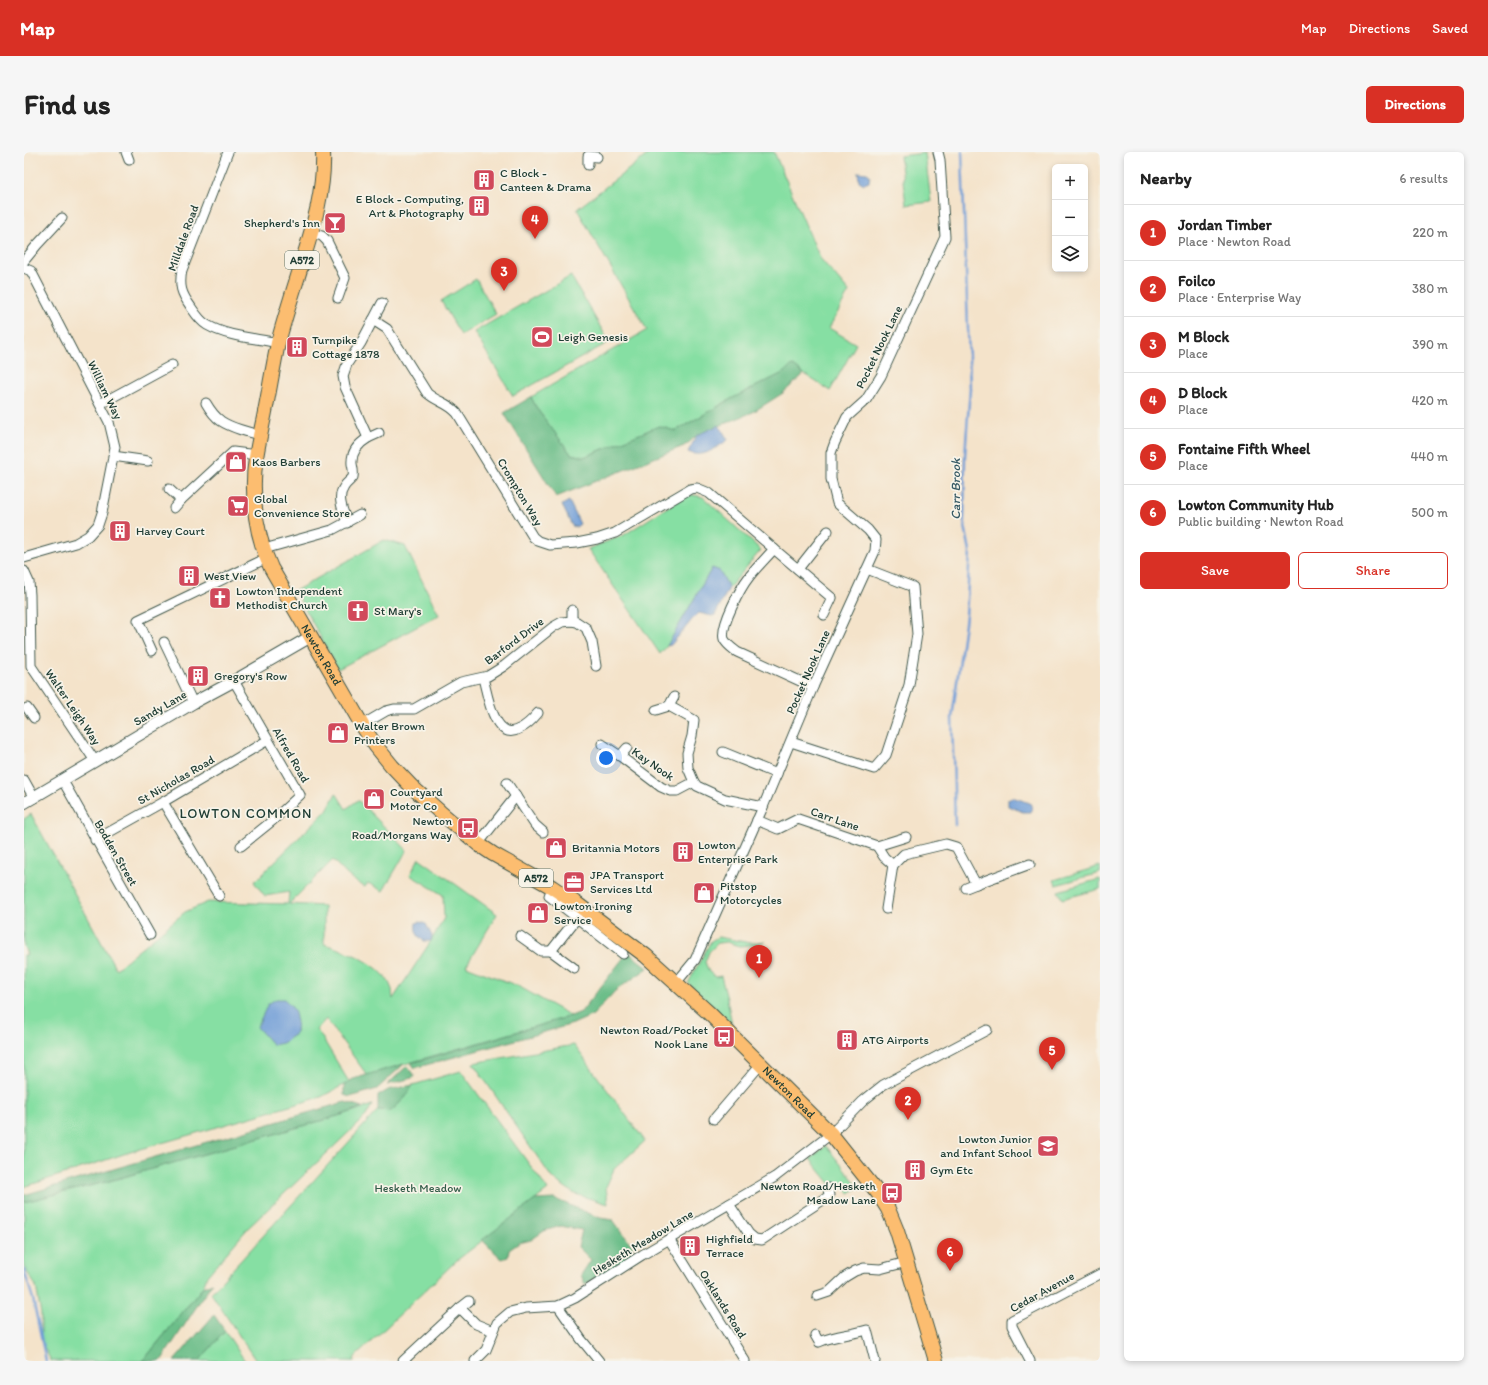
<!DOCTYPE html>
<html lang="en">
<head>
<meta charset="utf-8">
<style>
  :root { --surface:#fff; --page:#f6f6f6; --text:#222; --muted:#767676; --line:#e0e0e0; --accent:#d93025 }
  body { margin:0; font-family:Itim,sans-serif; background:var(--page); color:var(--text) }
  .controls { position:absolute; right:12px; top:12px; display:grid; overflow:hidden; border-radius:6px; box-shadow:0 2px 6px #0003 }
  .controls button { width:36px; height:36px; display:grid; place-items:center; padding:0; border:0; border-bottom:1px solid var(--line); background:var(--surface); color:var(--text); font:20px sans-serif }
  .you { position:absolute; left:582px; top:606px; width:14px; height:14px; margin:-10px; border:3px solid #fff; border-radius:50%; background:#1a73e8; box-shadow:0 0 0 6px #1a73e833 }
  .badge { display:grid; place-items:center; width:26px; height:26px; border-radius:50%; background:var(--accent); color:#fff; font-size:13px; font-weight:700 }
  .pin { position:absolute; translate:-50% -33px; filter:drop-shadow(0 1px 2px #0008) }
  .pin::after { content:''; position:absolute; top:21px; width:14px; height:12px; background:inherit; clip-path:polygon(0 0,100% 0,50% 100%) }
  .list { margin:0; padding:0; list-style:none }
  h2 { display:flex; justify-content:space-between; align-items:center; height:52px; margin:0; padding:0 16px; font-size:17px }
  h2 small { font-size:13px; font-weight:400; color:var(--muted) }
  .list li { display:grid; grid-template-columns:26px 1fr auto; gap:12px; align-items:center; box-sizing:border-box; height:56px; padding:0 16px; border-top:1px solid var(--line) }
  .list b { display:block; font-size:15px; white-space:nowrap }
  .list p { margin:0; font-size:13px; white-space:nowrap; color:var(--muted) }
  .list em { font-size:13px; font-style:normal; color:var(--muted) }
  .actions { display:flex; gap:8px; padding:12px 16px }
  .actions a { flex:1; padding:9px 0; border:1px solid var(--accent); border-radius:6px; text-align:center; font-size:14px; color:var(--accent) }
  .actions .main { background:var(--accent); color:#fff }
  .icon { flex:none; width:22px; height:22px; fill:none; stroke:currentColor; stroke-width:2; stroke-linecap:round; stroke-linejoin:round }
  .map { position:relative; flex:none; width:1076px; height:1209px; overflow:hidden; border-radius:6px }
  header { display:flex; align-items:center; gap:24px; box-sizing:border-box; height:56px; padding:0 20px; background:var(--accent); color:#fff }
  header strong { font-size:19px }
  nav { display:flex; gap:22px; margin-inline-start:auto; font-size:14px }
  .intro { display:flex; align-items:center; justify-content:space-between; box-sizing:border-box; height:96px; padding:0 24px }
  h1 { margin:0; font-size:28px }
  .button { padding:10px 18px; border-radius:6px; background:var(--accent); color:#fff; font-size:14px; font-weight:700 }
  main { display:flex; gap:24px; padding:0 24px }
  aside { flex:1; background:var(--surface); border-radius:6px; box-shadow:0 2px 6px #0003 }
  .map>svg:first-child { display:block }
  .green { fill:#86dfa3; stroke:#528e6c; fill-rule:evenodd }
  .forest { fill:#6cbe89; stroke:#467e5e }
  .water { fill:#6f9dd7; stroke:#476d86 }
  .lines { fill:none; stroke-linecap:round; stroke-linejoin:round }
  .stream { stroke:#6f9dd7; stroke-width:2.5 }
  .minor-casing { stroke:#3f564a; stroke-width:11 }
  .tertiary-casing { stroke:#3f564a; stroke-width:13 }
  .primary-casing { stroke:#3f564a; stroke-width:16 }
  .minor { stroke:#fff; stroke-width:9 }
  .tertiary { stroke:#fff; stroke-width:11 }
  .primary { stroke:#fcbd6f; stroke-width:14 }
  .labels { text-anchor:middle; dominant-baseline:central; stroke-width:3.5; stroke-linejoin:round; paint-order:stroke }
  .shield { fill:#f7f3e8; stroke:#60746a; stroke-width:1 }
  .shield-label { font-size:11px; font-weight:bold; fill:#1f3d34 }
  .poi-label { font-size:12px; fill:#1f3d34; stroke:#f7f3e8; text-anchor:start }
  .street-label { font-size:12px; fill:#1f3d34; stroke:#f7f3e8 }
  .park-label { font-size:12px; fill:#345d4a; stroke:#f7f3e8 }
  .water-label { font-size:13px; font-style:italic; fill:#375a65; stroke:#f7f3e8 }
  .quarter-label { font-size:14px; letter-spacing:1px; fill:#1f3d34; stroke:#f7f3e8 }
</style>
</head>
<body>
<header>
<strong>Map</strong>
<nav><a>Map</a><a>Directions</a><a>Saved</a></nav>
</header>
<div class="intro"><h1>Find us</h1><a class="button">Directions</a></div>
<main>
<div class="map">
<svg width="1076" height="1209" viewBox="0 0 1076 1209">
  <rect width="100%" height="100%" fill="#f7f3e8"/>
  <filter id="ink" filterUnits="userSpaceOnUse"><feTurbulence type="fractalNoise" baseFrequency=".025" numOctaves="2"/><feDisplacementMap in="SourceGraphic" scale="8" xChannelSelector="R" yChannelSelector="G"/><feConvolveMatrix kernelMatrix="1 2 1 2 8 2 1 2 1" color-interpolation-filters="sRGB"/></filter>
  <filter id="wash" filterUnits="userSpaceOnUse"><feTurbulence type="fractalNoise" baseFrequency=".012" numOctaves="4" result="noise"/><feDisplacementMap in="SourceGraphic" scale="16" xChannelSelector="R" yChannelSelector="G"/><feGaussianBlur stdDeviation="0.9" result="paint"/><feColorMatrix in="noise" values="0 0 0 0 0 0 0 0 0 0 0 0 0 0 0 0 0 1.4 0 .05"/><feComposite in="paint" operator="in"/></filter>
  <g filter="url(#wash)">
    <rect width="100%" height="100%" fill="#f4e3ca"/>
    <!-- green -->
    <g class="green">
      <polygon points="627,0 750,0 796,106 825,140 805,176 832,192 806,239 780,222 768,213 761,220 707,247 651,279 635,274 560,305 547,302 513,257 507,245 623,178 553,57"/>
      <polygon points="901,1 907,50 882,53 876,4"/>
      <polygon points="547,124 585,190 489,244 450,180"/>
      <polygon points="452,127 472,162 437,183 417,149"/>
      <polygon points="664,342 679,345 737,398 705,436 696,419 688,416 643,494 636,502 564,397 600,383"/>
      <polygon points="360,388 381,394 415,463 314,517 271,439"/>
      <path d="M312 641 322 657 334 648 383 698 359 739 344 731 341 735C326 727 320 720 309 708L265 752 300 754V792C322 799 358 811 367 835 369 838 368 843 369 847L407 789 420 766 419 743 386 723 395 706 473 762 442 814 494 834 547 864 343 923 302 867 292 878 296 882 325 930 297 945 103 1001 0 1035V803H3L0 794V667L7 662 92 817 161 760 184 750 264 752 265 740 241 744 230 730 303 658ZM273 868 272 881 259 891Z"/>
      <polygon points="1076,714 1076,721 1032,733 1030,728"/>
      <polygon points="1076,727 1076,737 1038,747 1034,739"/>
      <polygon points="694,785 727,791 741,789 730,793 715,794 703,790 694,791 685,800 681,810 685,820 692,825 697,824 703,847 708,872 664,831 687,789"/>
      <polygon points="550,893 621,989 590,1017 582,1035 584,1052 551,1042 528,1026 449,911"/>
      <polygon points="437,919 524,1038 432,1109 331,1205 330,1209 232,1209 187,1141 354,958 367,959 381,946 389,933"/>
      <polygon points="348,953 342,964 224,1076 183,1124 179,1135 119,1209 27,1209 17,1189 17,1162 12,1134 0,1115 0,1050 82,1030 324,961"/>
      <polygon points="802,994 835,1035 825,1041 816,1030 809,1035 786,1007"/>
      <polygon points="201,1179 221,1209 175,1209"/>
    </g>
    <!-- forest -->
    <g class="forest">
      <polygon points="768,213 780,222 759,241 729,260 673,283 667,289 660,294 532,345 480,261 507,245 513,257 547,302 560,305 635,274 651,279 709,246 761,220"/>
      <polygon points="604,800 624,816 591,839 569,863 549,872 391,916 387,911 547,864 557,860"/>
      <polygon points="380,912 353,937 326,945 320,943 320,933 329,927"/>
      <polygon points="383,914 391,925 363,933"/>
      <polygon points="389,933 381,946 367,959 354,958 354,944 364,938"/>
      <polygon points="321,950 338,955 324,961 82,1030 0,1050 0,1043"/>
      <polygon points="531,1047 576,1066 589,1068 609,1095 607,1105 561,1132 557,1123 567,1108 554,1095 558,1078 537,1074 520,1079 507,1088 495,1091 485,1098 484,1105 478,1107 458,1088 511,1048"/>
      <polygon points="188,1131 137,1209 119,1209 179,1135"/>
      <polygon points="190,1163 201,1179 175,1209 150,1209"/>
    </g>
    <!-- water -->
    <g class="water">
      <polygon points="834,20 843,21 846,23 845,30 840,32 835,29"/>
      <path d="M695 273 704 288C691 296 680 307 664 300L673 283Z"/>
      <polygon points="545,349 556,372 552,375 548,374 538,353"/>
      <polygon points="688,416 696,419 705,436 691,463 688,464 675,461 672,463 647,493 643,494"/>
      <polygon points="988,645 1006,651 1008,656 1006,660 999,660 984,654 984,647"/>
      <path d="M396 770 402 772 408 784 407 789H400C393 784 391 780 392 771Z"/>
      <path d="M252 847H260C273 858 273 865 272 881L259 891 249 893 233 875 244 852Z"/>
    </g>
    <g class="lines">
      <!-- stream -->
      <g class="stream">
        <polyline points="931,673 928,566 942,464 946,399 940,369 941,303 946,237 938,0"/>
        <polyline points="0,1118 9,1147 22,1209"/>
      </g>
    </g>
  </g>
  <g filter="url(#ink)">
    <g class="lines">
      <!-- minor casing -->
      <g class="minor-casing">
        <g id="minor">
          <polyline points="102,0 105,8"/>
          <path d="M204 0 158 118C155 134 157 141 167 155 171 161 176 169 183 173 204 185 231 186 254 191"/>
          <polyline points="564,13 564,4 573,5"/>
          <polyline points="287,81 298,84 303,89 321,126 314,146"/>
          <polyline points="0,109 13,93 38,66"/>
          <polyline points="0,116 7,119 85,270 91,295 78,361 74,373 64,384 52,391 0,406"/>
          <path d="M349 168 363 177 403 241C413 250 423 250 433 261L509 385 514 389 526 393 553 391 573 387 591 381 666 337 673 336 685 341 750 397C742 406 733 415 725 425 717 435 696 474 700 487 703 493 708 496 713 500L789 535"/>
          <path d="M182 251C186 258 190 264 197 269 206 275 225 281 237 283"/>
          <polyline points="76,252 148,213"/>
          <polyline points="344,286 355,281"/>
          <polyline points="89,304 124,309"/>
          <polyline points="145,337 157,348"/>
          <polyline points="150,356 157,348 209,300 233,303"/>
          <path d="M323 371C320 360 312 346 320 335 322 331 326 329 329 325 330 320 329 317 328 312 327 300 334 292 344 286L321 235 319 224 323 212 337 191 358 151"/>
          <polyline points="240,397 308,378 336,363"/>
          <polyline points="750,397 808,446 800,463"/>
          <polyline points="774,417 804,379"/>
          <polyline points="0,419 5,430 6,443 7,514 71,609"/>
          <polyline points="548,458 548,469"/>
          <polyline points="140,490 169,551"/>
          <polyline points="128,499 114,468 243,406"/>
          <path d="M459 526C463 540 470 591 495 577 502 574 509 567 514 561"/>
          <polyline points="210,529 276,643 248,669 217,694"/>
          <polyline points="645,554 650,545"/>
          <polyline points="3,556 10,566"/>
          <polyline points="632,558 645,554 670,568 668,584 663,601 664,616 670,630 673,634 701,647 739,655"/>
          <polyline points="338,573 362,559 370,557 390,557 437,530 464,524 480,514 529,475 538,470 548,469 553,470 562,476 568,490 572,514"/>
          <polyline points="767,590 850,617 862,603 885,533 893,482 889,435 843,417"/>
          <polyline points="578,592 596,604 637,635 646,639 653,639 670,630"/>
          <polyline points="699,600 753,622"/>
          <polyline points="596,604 603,596"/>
          <polyline points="0,628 10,646"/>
          <polyline points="39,629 126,783"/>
          <polyline points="483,631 511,673 519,680"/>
          <polyline points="139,650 195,744"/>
          <polyline points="733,668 754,677 774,667 853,694 882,685"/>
          <polyline points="71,688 139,650 244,588"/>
          <polyline points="454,692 492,644"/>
          <polyline points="853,694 860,705 869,713 880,702 922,692 932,695 952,732 1006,712"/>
          <polyline points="528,735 525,744 599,802"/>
          <polyline points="942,736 952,732"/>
          <polyline points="862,757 869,713"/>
          <polyline points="496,784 517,799 527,799"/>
          <polyline points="550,816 527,799 553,766"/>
          <polyline points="652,831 671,808 739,655 789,535 851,399 852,388 844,378 813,351 807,327 807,301 811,290 823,265 842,248 857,224 921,85 916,8 914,0"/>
          <polyline points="690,967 737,912"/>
          <polyline points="705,1052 725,1082 731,1087 738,1088 805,1044 804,1036"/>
          <polyline points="645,1087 721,1209"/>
          <polyline points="793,1144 805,1140 821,1125 831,1119 840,1116 856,1117 883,1110"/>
          <polyline points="534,1154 557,1187 575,1209"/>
          <polyline points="436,1156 445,1149"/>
          <path d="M791 1183 795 1190C812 1183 826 1183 843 1178L851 1209"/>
          <polyline points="379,1209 436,1156 452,1172 469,1179"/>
          <polyline points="451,1209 462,1198 473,1171 486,1160 502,1156 534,1154 551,1146 618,1103 751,1025 807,982 839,949 859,933 963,878"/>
          <polyline points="1006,1209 988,1174 988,1168 1076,1122"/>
        </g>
      </g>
      <!-- tertiary casing -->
      <g class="tertiary-casing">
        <polyline id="tertiary" points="0,651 169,551 210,529 286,485"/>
      </g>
      <!-- primary casing -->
      <g class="primary-casing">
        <g id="primary">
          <path id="s1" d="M299 0C301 43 286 84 274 124 267 146 260 168 254 191 249 215 245 240 240 265 235 289 229 313 230 337 230 364 236 392 247 416L338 573 351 593 368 614 388 635 416 660 454 692 469 702 528 735 553 752 622 804 686 862 807 982 854 1041 864 1057 873 1079 912 1209"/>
        </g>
      </g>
      <!-- minor -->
      <use href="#minor" class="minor"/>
      <!-- tertiary -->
      <use href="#tertiary" class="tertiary"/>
      <!-- primary -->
      <use href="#primary" class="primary"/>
    </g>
  </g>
  <!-- icons -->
  <defs>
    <g id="building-square" transform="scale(1.15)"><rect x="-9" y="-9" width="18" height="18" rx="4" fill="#d1495b" stroke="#f7f3e8"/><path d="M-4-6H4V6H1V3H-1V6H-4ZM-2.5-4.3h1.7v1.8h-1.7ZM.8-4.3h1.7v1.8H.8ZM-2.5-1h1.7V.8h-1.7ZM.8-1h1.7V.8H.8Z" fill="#fff"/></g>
    <g id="bar-square" transform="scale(1.15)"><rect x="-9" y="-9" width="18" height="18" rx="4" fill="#d1495b" stroke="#f7f3e8"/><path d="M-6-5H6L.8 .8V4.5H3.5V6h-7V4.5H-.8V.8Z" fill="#fff"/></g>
    <g id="stadium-square" transform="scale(1.15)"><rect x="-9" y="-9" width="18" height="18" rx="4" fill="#d1495b" stroke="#f7f3e8"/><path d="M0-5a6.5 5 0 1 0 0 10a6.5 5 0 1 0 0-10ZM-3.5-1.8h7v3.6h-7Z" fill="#fff"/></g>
    <g id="shop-square" transform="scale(1.15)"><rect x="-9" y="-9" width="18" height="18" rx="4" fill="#d1495b" stroke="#f7f3e8"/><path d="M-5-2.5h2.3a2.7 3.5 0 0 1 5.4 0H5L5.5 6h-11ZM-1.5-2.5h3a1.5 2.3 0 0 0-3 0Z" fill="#fff"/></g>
    <g id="supermarket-square" transform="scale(1.15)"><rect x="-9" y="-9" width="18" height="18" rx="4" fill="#d1495b" stroke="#f7f3e8"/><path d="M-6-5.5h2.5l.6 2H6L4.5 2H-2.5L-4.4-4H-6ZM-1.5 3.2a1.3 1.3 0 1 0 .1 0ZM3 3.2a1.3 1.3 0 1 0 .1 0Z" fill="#fff"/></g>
    <g id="church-square" transform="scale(1.15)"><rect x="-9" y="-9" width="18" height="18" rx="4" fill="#d1495b" stroke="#f7f3e8"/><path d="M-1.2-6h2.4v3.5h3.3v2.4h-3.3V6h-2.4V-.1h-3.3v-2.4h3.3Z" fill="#fff"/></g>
    <g id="bus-square" transform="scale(1.15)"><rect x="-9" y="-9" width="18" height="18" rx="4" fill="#d1495b" stroke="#f7f3e8"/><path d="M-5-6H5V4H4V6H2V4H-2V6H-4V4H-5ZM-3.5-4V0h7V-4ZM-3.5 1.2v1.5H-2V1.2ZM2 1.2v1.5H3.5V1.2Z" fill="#fff"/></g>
    <g id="office-square" transform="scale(1.15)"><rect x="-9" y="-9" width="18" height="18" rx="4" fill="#d1495b" stroke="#f7f3e8"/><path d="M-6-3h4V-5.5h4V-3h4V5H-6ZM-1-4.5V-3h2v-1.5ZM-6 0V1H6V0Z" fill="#fff"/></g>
    <g id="school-square" transform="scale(1.15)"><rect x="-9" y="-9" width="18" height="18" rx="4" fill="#d1495b" stroke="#f7f3e8"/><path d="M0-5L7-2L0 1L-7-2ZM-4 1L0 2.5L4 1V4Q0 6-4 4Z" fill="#fff"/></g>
  </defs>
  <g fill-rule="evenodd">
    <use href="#building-square" x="460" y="28"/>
    <use href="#building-square" x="455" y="54"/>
    <use href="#bar-square" x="311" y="71"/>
    <use href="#stadium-square" x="518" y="185"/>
    <use href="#building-square" x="273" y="195"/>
    <use href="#shop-square" x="212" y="310"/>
    <use href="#supermarket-square" x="214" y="354"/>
    <use href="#building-square" x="96" y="379"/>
    <use href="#building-square" x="165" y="424"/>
    <use href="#church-square" x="196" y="446"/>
    <use href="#church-square" x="334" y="459"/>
    <use href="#building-square" x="174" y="524"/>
    <use href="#shop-square" x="314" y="581"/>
    <use href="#shop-square" x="350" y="647"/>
    <use href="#bus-square" x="444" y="676"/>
    <use href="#shop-square" x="532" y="696"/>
    <use href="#building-square" x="659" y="700"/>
    <use href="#office-square" x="550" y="730"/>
    <use href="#shop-square" x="680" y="741"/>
    <use href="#shop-square" x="514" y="761"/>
    <use href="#bus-square" x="700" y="885"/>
    <use href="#building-square" x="823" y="888"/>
    <use href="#school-square" x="1024" y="994"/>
    <use href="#building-square" x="891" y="1018"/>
    <use href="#bus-square" x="868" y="1041"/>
    <use href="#building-square" x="666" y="1094"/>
  </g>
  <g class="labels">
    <!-- shield labels -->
    <g class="shield">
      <rect x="261" y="99" width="34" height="18" rx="3"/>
      <rect x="495" y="717" width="34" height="18" rx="3"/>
    </g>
    <g class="shield-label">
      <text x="278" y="108">A572</text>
      <text x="512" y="726">A572</text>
    </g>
    <!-- poi labels -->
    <g class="poi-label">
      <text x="476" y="21">C Block -<tspan x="476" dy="14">Canteen &amp; Drama</tspan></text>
      <text x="440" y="47" text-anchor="end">E Block - Computing,<tspan x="440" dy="14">Art &amp; Photography</tspan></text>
      <text x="296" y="71" text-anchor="end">Shepherd's Inn</text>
      <text x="534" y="185">Leigh Genesis</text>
      <text x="288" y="188">Turnpike<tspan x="288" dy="14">Cottage 1878</tspan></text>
      <text x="228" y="310">Kaos Barbers</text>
      <text x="230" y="347">Global<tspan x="230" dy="14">Convenience Store</tspan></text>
      <text x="112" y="379">Harvey Court</text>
      <text x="180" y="424">West View</text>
      <text x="212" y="439">Lowton Independent<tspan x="212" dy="14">Methodist Church</tspan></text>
      <text x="350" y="459">St Mary's</text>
      <text x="190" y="524">Gregory's Row</text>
      <text x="330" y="574">Walter Brown<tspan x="330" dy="14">Printers</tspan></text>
      <text x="366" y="640">Courtyard<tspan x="366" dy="14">Motor Co</tspan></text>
      <text x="428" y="669" text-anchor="end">Newton<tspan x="428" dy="14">Road/Morgans Way</tspan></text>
      <text x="674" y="693">Lowton<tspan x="674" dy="14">Enterprise Park</tspan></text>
      <text x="548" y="696">Britannia Motors</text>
      <text x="566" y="723">JPA Transport<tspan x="566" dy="14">Services Ltd</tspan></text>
      <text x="696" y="734">Pitstop<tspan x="696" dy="14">Motorcycles</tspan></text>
      <text x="530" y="754">Lowton Ironing<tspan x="530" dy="14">Service</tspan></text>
      <text x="684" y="878" text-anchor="end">Newton Road/Pocket<tspan x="684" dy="14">Nook Lane</tspan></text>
      <text x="838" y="888">ATG Airports</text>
      <text x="1008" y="987" text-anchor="end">Lowton Junior<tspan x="1008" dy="14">and Infant School</tspan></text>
      <text x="906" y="1018">Gym Etc</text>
      <text x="852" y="1034" text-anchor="end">Newton Road/Hesketh<tspan x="852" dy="14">Meadow Lane</tspan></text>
      <text x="682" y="1087">Highfield<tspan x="682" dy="14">Terrace</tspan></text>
    </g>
    <!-- street labels -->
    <g class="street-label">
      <text transform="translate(159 86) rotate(-70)">Milldale Road</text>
      <text transform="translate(855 195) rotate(-64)">Pocket Nook Lane</text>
      <text transform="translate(81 238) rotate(64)">William Way</text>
      <text transform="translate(496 340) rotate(59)">Crompton Way</text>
      <text transform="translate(490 489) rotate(-37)">Barford Drive</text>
      <text stroke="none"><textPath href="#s1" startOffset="527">Newton Road</textPath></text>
      <text transform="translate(784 520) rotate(-66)">Pocket Nook Lane</text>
      <text transform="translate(49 555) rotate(56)">Walter Leigh Way</text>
      <text transform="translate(136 556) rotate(-30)">Sandy Lane</text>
      <text transform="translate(267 603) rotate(60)">Alfred Road</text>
      <text transform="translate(629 612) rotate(35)">Kay Nook</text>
      <text transform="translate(152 628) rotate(-30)">St Nicholas Road</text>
      <text transform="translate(811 667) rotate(19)">Carr Lane</text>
      <text transform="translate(92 701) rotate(60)">Bodden Street</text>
      <text stroke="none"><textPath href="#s1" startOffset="1175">Newton Road</textPath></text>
      <text transform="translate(619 1090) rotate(-31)">Hesketh Meadow Lane</text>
      <text transform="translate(1018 1140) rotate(-29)">Cedar Avenue</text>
      <text transform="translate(699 1152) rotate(58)">Oaklands Road</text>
    </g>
    <!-- park labels -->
    <g class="park-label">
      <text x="394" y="1036">Hesketh Meadow</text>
    </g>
    <!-- water labels -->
    <g class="water-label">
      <text transform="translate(931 337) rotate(-90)">Carr Brook</text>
    </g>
    <!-- quarter labels -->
    <g class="quarter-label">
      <text x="222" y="661">LOWTON COMMON</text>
    </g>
  </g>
</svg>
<div class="controls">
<button>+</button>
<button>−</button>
<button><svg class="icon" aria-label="layers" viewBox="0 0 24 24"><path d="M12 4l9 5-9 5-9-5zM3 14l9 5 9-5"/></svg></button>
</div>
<div class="you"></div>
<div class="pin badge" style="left:735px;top:826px">1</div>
<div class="pin badge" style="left:884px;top:968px">2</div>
<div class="pin badge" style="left:480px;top:139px">3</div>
<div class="pin badge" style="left:511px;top:87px">4</div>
<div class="pin badge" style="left:1028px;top:918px">5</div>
<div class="pin badge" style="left:926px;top:1119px">6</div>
</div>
<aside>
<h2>Nearby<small>6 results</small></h2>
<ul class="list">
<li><span class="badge">1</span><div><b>Jordan Timber</b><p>Place · Newton Road</p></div><em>220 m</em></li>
<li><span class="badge">2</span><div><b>Foilco</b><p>Place · Enterprise Way</p></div><em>380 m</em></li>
<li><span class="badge">3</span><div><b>M Block</b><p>Place</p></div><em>390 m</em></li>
<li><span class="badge">4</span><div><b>D Block</b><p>Place</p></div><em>420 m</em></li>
<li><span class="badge">5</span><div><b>Fontaine Fifth Wheel</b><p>Place</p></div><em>440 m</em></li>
<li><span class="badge">6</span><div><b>Lowton Community Hub</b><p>Public building · Newton Road</p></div><em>500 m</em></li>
</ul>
<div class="actions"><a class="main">Save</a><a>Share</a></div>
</aside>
</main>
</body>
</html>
